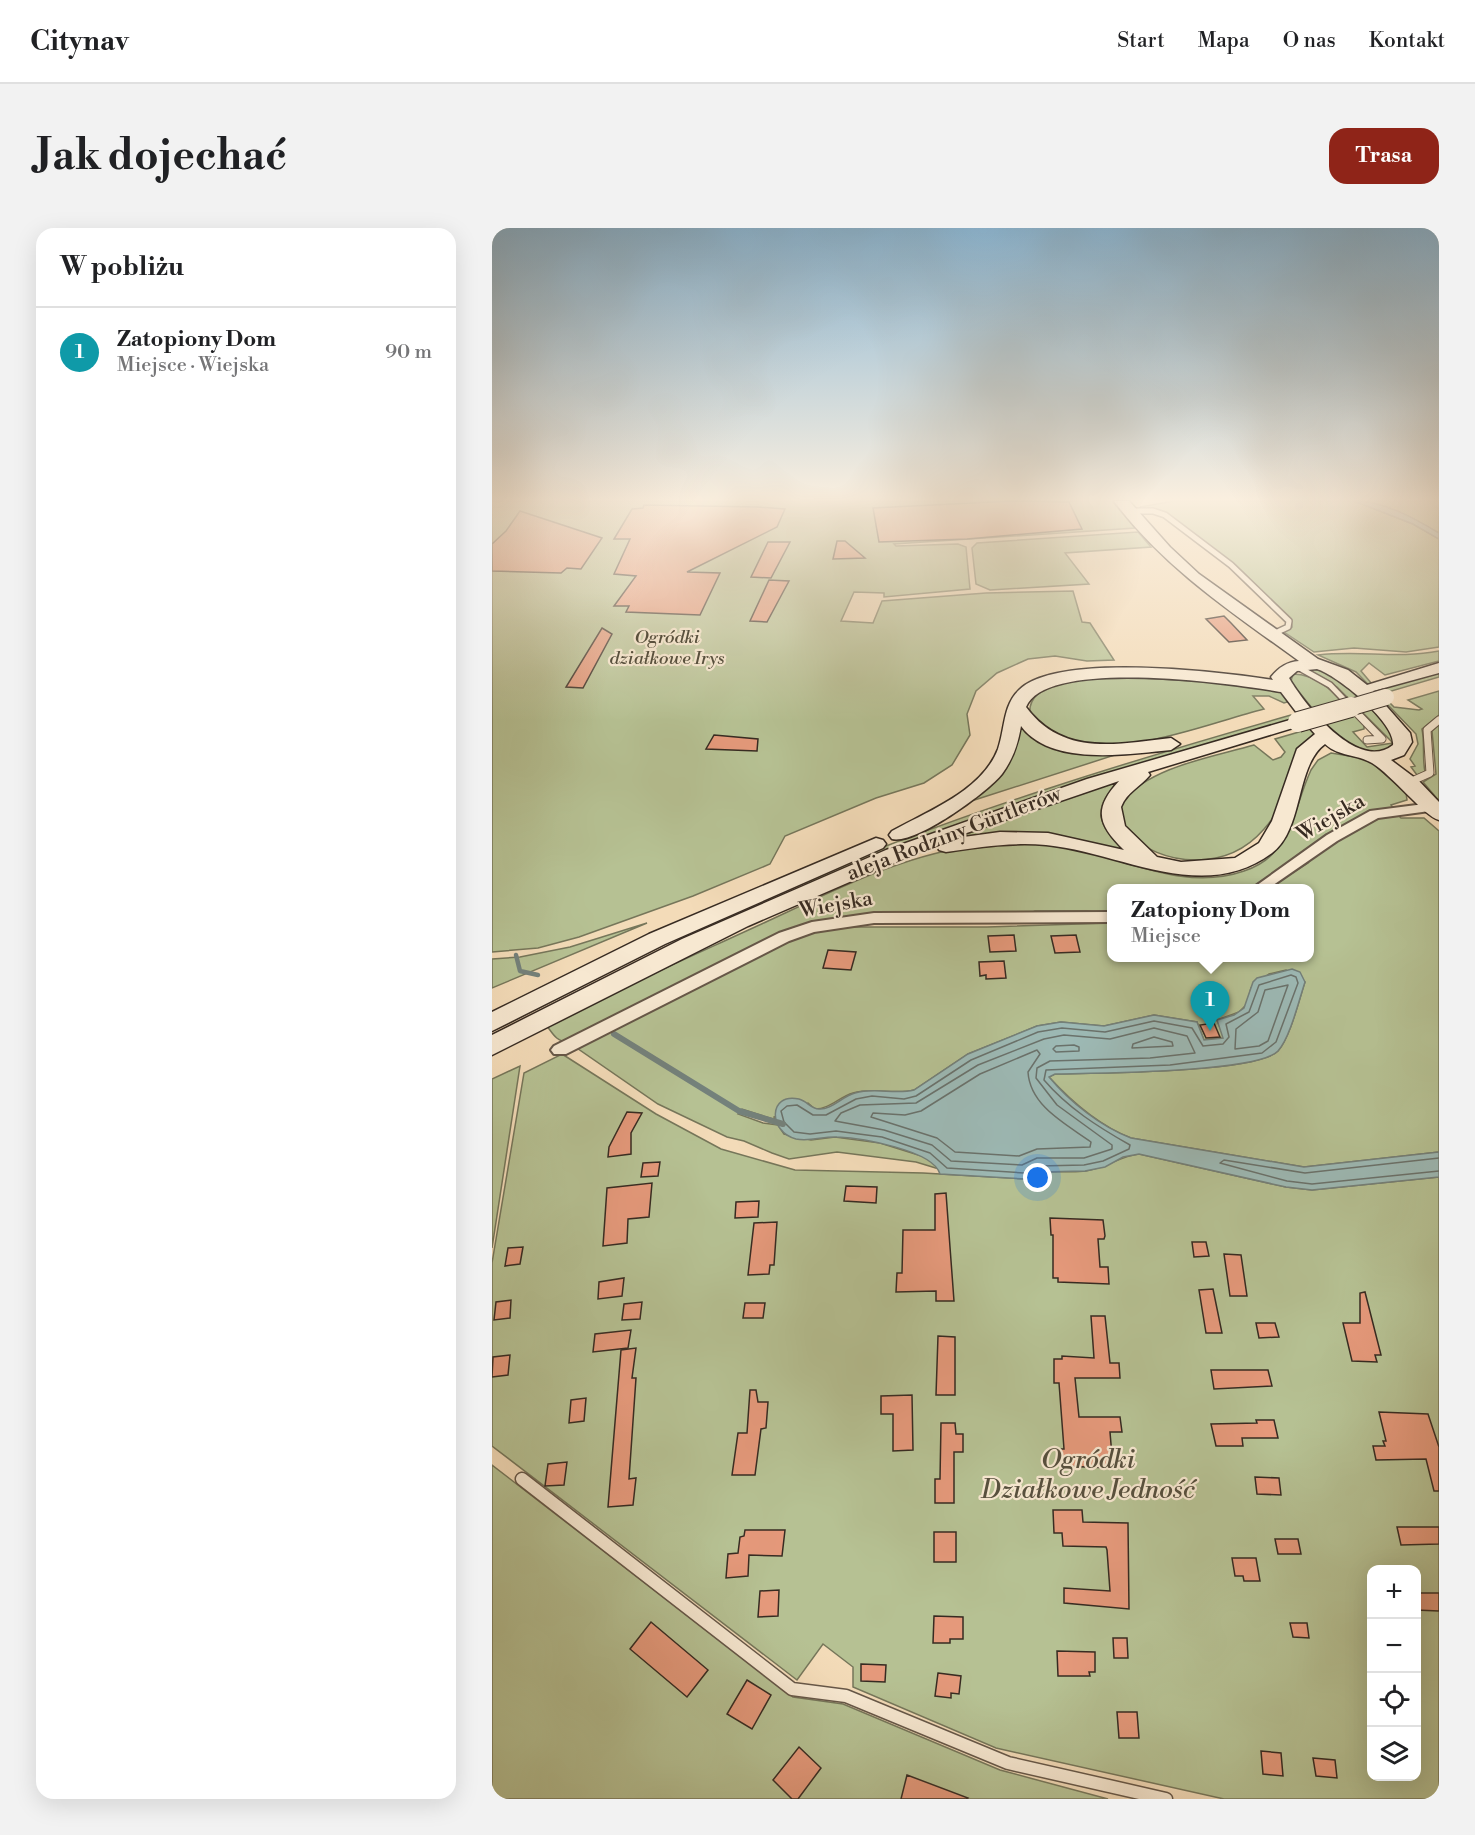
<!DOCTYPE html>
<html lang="pl">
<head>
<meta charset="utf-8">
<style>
  :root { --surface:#fff; --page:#f2f2f2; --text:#202124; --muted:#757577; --line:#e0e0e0; --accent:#8f2418 }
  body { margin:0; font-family:"Libre Bodoni",serif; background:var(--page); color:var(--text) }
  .controls { position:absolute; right:18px; bottom:18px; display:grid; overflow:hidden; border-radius:12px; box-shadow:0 6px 24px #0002 }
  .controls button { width:54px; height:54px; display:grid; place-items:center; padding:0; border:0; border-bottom:2px solid var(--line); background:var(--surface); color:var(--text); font:30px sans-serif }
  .you { position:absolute; left:546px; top:950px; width:21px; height:21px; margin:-15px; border:4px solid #fff; border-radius:50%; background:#1a73e8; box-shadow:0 0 0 9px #1a73e833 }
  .badge { display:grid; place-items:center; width:39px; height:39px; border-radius:50%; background:var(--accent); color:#fff; font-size:20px; font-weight:700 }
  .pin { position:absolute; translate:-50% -50px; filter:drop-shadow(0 2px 3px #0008) }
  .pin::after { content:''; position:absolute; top:32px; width:21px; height:18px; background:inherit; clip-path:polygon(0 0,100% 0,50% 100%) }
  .popup { position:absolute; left:615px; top:656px; width:207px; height:78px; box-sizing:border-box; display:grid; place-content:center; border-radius:12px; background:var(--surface); filter:drop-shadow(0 2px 4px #0005); font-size:20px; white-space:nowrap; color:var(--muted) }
  .popup b { font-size:22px; color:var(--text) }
  .popup::after { content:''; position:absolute; left:50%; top:100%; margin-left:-12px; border:12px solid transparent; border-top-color:var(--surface) }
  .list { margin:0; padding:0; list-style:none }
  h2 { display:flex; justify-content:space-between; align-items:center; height:78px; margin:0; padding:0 24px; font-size:26px }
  h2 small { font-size:20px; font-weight:400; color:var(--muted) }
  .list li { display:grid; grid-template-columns:39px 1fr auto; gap:18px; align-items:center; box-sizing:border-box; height:90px; padding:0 24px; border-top:2px solid var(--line) }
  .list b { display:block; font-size:22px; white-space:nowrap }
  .list p { margin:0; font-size:20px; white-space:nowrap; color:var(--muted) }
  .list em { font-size:20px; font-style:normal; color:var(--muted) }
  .icon { flex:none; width:33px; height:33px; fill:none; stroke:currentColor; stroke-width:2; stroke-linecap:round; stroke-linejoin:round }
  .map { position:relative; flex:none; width:947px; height:1571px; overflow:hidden; border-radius:18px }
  header { display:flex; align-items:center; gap:36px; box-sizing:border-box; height:84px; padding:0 30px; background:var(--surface); border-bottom:2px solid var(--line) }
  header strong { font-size:28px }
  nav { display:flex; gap:33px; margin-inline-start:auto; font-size:21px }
  .intro { display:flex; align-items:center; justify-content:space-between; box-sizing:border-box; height:144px; padding:0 36px }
  h1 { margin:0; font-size:42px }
  .button { padding:15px 27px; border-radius:18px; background:var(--accent); color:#fff; font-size:21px; font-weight:700 }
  main { display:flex; gap:36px; padding:0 36px }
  aside { flex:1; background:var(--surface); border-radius:18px; box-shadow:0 6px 24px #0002 }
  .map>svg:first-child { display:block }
  .green { fill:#b6c193; stroke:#76765a; stroke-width:1.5; fill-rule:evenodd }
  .water { fill:#9dbab6; stroke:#74817b; stroke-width:1.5 }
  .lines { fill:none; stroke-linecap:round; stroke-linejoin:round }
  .shore { stroke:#6a726c; stroke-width:1.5 }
  .stream-far1 { stroke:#74817b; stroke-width:4.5 }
  .stream { stroke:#74817b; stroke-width:6 }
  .building { fill:#e5997b; stroke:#372b22; stroke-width:1.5 }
  .lane-far2-casing { stroke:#665748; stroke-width:8 }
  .lane-far1-casing { stroke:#665748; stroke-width:9 }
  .lane-casing { stroke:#665748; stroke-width:15 }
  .street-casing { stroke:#665748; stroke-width:4 }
  .secondary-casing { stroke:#372b22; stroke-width:3 }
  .lane-far2 { stroke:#f7e8d1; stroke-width:5 }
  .lane-far1 { stroke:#f7e8d1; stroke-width:7 }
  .lane { stroke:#f7e8d1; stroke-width:12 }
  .street { fill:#f7e8d1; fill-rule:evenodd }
  .secondary { fill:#f7e8d1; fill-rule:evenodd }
  .secondary-bridge-far1-casing { stroke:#372b22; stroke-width:18; stroke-linecap:butt }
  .secondary-bridge-casing { stroke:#372b22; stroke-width:22; stroke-linecap:butt }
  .secondary-bridge-far1 { stroke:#f7e8d1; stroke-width:16 }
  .secondary-bridge { stroke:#f7e8d1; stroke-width:20 }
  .labels { text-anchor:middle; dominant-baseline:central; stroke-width:4.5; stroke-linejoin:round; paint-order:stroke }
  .far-park-label { font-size:18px; font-style:italic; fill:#57503e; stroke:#f7e8d1 }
  .street-label { font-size:21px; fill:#372b22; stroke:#f7e8d1 }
  .near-park-label { font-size:26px; font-style:italic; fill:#57503e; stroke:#f7e8d1 }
</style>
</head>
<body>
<header>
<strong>Citynav</strong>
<nav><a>Start</a><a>Mapa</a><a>O nas</a><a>Kontakt</a></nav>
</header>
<div class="intro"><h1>Jak dojechać</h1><a class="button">Trasa</a></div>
<main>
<aside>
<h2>W pobliżu<small></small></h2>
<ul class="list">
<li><span class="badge" style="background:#0f9aa8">1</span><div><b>Zatopiony Dom</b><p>Miejsce · Wiejska</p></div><em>90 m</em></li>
</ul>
</aside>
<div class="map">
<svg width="947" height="1571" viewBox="0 0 947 1571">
  <rect width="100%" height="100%" fill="#f3dbb8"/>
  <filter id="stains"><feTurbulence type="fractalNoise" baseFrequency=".00333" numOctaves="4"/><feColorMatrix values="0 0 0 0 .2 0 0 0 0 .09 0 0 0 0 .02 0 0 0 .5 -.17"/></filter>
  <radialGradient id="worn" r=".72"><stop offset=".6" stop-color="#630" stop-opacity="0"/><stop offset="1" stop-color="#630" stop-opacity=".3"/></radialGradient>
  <!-- green -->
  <g class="green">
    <polygon points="0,273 620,273 643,300 402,316 404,318 466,316 474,319 478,361 392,369 392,365 362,364 349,393 381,395 390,373 494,365 581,363 590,394 598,395 622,432 595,433 563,428 536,431 505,445 484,463 475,486 478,507 460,537 432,555 384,570 293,608 278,636 201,668 87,709 46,720 0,724"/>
    <polygon points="682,273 862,273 921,296 947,311 947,419 914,424 862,420 822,424 792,404 800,399 799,392 735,331 677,287 648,279"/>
    <polygon points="875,273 947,273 947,305 916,288"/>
    <polygon points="646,304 659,319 573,325 597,356 498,362 484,356 480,320 485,315"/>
    <path d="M947 423V433L893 447 877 435 869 443 885 462 947 445V449L889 466 902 479 927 482 930 481 916 472 947 463V487L930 501C933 516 930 529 933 544L925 547 919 539 923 538 918 531 926 516 924 506 864 444 826 427C867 422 906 431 947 423Z"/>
    <path d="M820 441C854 444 877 480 899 503L903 509 901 518C860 542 825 484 802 458L799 453 801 446C831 446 853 477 872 496V501L861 504 875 519 901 515 845 459 820 445Z"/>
    <path d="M634 449 734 455 788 462 802 472 792 475 777 468H761L772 481C710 497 635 530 571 512 560 508 547 494 538 487 533 448 609 450 634 449Z"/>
    <path d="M799 487 803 491 555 565 434 608 315 657 312 651C471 584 634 534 799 487Z"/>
    <polygon points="527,497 540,508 626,526 473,575"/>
    <polygon points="947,497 947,573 931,554 944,546 940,503"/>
    <path d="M824 499V504C796 560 778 633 703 632 675 632 653 621 632 604L628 574C661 538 717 530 762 517L781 532 789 529 793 524 783 511Z"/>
    <path d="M839 525 876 531 914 565 915 572 899 577 901 580 881 582 872 587 759 660H619V686L595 683H543L536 686H376L350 690 352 699H495L619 695V730H817V660H777L816 635C825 620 869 593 886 589 892 587 899 587 905 586L909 590H932L947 603V924L812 939 639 910C608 898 579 873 557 849L563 846C599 845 765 845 786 823 798 810 807 772 813 754L794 742 777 746 759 760 755 776 747 784 725 792 732 810 712 812 705 794 662 787 612 798 569 794 545 798 476 826 422 862C402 867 382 859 361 865 347 869 338 881 323 881L316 875 282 889 284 892 250 881 246 886 271 895 286 897 292 906 319 912 343 909 388 915 436 930 447 941 424 934 345 924 297 931 280 925 252 913 235 909 166 876 76 814C62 813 60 803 53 796 127 761 202 727 276 693 343 662 415 625 489 617 515 614 541 614 566 618 628 627 689 665 752 643 801 627 800 583 819 542L826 532Z"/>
    <path d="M627 552V555C598 579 607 600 632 622L574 610 460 611Z"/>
    <polygon points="155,695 0,760 0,731 28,729 78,719"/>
    <path d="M70 826 164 886 229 921 303 942 431 945 534 951C553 939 573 946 594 943 614 940 628 928 647 926L794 959 820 962 947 949V1571H732L504 1520 361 1459V1439L331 1416 305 1452 0 1218V1035L32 845ZM880 1342H924V1548H880Z"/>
    <polygon points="28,838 0,1020 0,851"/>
    <polygon points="0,1237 301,1469 351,1476 508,1542 616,1571 0,1571"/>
  </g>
  <!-- water -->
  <g class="water">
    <path d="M862 273C892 273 922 290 947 305V311L921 296Z"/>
    <path d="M800 741 808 744 813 754C807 772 798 810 786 823 765 845 599 845 563 846L557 849C578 874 609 899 639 910L812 939 947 924V949L820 962 794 959 647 926 631 929 613 939 593 943 548 944 534 951 448 946C441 922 369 910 345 909 332 908 318 914 304 911 276 904 276 864 307 871 315 873 319 881 327 881 339 882 351 868 363 865 383 859 403 867 422 862L476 826 545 798 569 794 612 798 662 787 705 794 712 812 731 810 725 792 742 787 752 780 761 754 765 750Z"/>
  </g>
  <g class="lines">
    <!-- shore -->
    <g class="shore">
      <path d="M799 747 804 749 806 755 784 814 770 825 678 837 554 842 552 852C576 880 606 899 638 917L637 921 611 933 592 937 547 938 532 945 455 940 438 925 390 909 344 903 318 906 302 904 292 894 289 883 295 878 305 877 321 887H334L364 871 380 868 412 871 424 868 479 832 546 804 570 800 613 804 662 793 700 800 711 818 731 816 737 809 734 796 757 784 767 757Z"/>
      <polygon points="796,757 776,813 767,818 743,821 744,801 766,784 773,762"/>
      <polygon points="662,800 695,808 703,825 658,830 558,833 545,840 544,850 565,877 620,917 620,921 592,930 545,930 530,937 459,933 440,917 392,902 343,893 349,885 368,877 424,875 486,837 552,811 572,807 618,811"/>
      <polygon points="662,809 680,814 681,818 640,820 641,816"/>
      <polygon points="582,817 587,819 587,823 564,824 561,821 564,818"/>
      <path d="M545 822 548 826 536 844C538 878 574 896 599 914L598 919 545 921 527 928 463 924 445 910 379 889 381 885 413 887 429 883 488 846Z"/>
      <polyline points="947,930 813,945 732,932 728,935 795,953 820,956 947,943"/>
    </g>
    <!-- stream-far1 -->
    <polyline class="stream-far1" points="24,727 28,743 46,747"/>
    <!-- stream -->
    <polyline class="stream" points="122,806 247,883 291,896"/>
  </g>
  <!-- building -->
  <g class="building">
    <polygon points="520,273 577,274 590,301 475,311 387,314 381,280"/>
    <polygon points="152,277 265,279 293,281 285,299 195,344 228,345 208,387 134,384 137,378 122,378 144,348 122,346 138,311 122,311 140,281 151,280"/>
    <polygon points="28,283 110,310 89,341 75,340 69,345 0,343 0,316 14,303"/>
    <polygon points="345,313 353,313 373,330 341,331"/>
    <polygon points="276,314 298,314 279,350 259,349"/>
    <polygon points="277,352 297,353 275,394 258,393"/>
    <polygon points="732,388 739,395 755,412 737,414 714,391"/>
    <polygon points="110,400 120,406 91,460 74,459"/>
    <polygon points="222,507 266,511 265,523 214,521"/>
    <polygon points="522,707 524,723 498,724 496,708"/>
    <polygon points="584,707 588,724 563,725 559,708"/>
    <polygon points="336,722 364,724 359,742 331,740"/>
    <polygon points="512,733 514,750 494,751 494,747 488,748 487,734"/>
    <polygon points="722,795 728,809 714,810 708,797"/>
    <polygon points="135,884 150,885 139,905 139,926 116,929 117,919"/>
    <polygon points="168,934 166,948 149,949 151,935"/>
    <polygon points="160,955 157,989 136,991 135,1015 111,1018 115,960"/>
    <polygon points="354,958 385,959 384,975 352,973"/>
    <polygon points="454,965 462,1073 444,1073 444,1063 404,1064 405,1045 410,1045 411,1002 443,1002 443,966"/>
    <polygon points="267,973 266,989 243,990 244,974"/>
    <polygon points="558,990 611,992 613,1008 612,1011 606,1011 608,1039 616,1039 617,1056 566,1054 566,1050 561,1050 561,1007 559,1007"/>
    <polygon points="285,994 282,1037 278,1037 277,1046 256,1047 262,995"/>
    <polygon points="700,1014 714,1014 717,1028 702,1029"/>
    <polygon points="31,1019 28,1036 13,1038 16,1020"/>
    <polygon points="732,1026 749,1027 755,1068 738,1068"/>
    <polygon points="132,1050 130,1068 106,1071 107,1054"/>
    <polygon points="721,1061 730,1105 714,1105 707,1062"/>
    <polygon points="873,1064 889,1127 883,1127 885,1134 860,1133 851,1095 868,1095 868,1065"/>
    <polygon points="19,1072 18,1090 2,1092 4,1074"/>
    <polygon points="150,1074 148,1091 130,1092 132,1076"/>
    <polygon points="253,1075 273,1075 271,1090 251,1090"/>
    <polygon points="599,1088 613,1088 618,1135 627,1135 628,1150 583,1150 587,1189 628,1189 630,1204 618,1204 621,1240 568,1238 567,1221 572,1221 567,1155 562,1155 562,1131 570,1131 570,1128 602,1130"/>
    <polygon points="764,1095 783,1095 787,1109 767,1110"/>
    <polygon points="139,1102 136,1120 101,1124 103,1106"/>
    <polygon points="446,1108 463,1109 463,1167 444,1167"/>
    <polygon points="144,1120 140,1150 144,1150 137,1251 144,1250 141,1277 116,1279 129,1122"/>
    <polygon points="18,1127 16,1147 0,1149 1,1129"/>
    <polygon points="719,1142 776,1142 780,1158 722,1161"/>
    <polygon points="258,1162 264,1162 266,1174 276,1174 274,1200 269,1201 263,1247 240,1247 246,1205 255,1205"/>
    <polygon points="420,1167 421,1222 401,1223 401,1186 389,1186 389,1168"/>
    <polygon points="94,1170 92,1193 77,1195 79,1172"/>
    <polygon points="887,1184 936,1186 947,1219 947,1263 942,1263 934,1231 884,1232 881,1218 893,1218 891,1213 894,1213"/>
    <polygon points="764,1192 782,1192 786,1210 750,1210 751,1218 724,1218 719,1196 765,1195"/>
    <polygon points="449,1195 463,1195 464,1206 471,1206 471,1224 462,1224 462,1275 443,1275 443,1251 448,1251"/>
    <polygon points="75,1234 72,1257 53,1258 56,1236"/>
    <polygon points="763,1249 787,1250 789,1267 765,1266"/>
    <polygon points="561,1282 590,1282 591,1294 636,1295 637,1381 572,1375 572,1360 618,1363 615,1322 614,1319 571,1318 570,1305 562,1305"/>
    <polygon points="905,1299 947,1299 947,1316 909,1317"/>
    <polygon points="253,1302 293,1302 290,1328 257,1327 256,1348 234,1350 236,1326 246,1325 248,1309 252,1308"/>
    <rect x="442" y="1304" width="22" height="30"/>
    <polygon points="783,1311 806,1311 809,1326 786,1326"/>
    <polygon points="740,1330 764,1330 768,1353 752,1353 751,1348 743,1348"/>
    <polygon points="287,1362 286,1388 266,1389 268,1363"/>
    <polygon points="924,1365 947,1365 947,1383 924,1382"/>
    <polygon points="442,1388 471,1389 471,1411 458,1411 458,1415 441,1415"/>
    <polygon points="159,1394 216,1442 195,1469 138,1421"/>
    <polygon points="798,1395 815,1395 817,1410 801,1409"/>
    <polygon points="621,1410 635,1410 636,1430 622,1430"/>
    <polygon points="565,1423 603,1424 603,1444 597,1444 598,1448 566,1448"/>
    <polygon points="369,1436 394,1437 393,1454 369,1453"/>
    <polygon points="446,1445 469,1448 467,1466 459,1465 459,1470 443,1468"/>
    <polygon points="255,1452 279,1467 260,1501 235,1486"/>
    <polygon points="625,1484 645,1484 647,1510 627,1510"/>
    <polygon points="307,1519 329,1540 306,1571 300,1571 281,1552"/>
    <polygon points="769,1523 789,1525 791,1548 771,1546"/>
    <polygon points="821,1530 843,1532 845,1550 824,1548"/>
    <polygon points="415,1547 476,1570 475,1571 409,1571"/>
  </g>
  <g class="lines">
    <!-- lane-far2 casing -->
    <g class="lane-far2-casing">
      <g id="lane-far2">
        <polyline points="637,283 661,283 673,287 739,337 797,393 796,399 779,407"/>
        <polyline points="804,438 838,457 861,481"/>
      </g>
    </g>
    <!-- lane-far1 casing -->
    <g class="lane-far1-casing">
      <g id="lane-far1">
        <polyline points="859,479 890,511 875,512"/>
        <polyline points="920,553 938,545 935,502 947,492"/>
      </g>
    </g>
    <!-- lane casing -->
    <g class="lane-casing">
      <polyline id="lane" points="30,1251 300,1461 354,1468 516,1535 674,1571"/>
    </g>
    <!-- street casing -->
    <g class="street-casing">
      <g id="street">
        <polygon points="940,575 945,576 945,582 886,590 845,613 777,660 761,660 835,607 878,583"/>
        <polygon points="619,684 619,694 382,695 322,704 297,713 74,826 62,826 59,822 62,818 287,705 320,694 382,685"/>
      </g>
    </g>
    <!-- secondary casing -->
    <g class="secondary-casing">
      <g id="secondary">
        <path d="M622 273H637L678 319 707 346 826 431 856 442 875 457 947 435V445L881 463 918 505 920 514 912 527 899 532 927 553 947 574V592C933 589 899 546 880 535 865 526 847 529 833 516 803 538 812 601 780 625 711 677 628 624 554 617 520 614 488 619 454 624L447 622 445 616 256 698 0 827V807L190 711 394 622 595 551 808 489 789 464C743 456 555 429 534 479 571 529 625 516 679 510L688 516 679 522C636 526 559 539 529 498 526 516 521 531 510 546 495 565 423 617 400 611L397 607 400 603C436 583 490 563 506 521 513 501 511 477 527 462 565 424 730 444 781 452L779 449C787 439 795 434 807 433 741 385 672 340 622 273ZM825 441C845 447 904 495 901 517 866 545 812 476 797 450L805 443ZM814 496 823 506 805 521 780 593 767 615 743 630 689 634 665 629 633 598 629 579C635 564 648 559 658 547L656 544ZM627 553C601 581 606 597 632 622L556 605 508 604 457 611Z"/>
        <polygon points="384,610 391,612 394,616 391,620 173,716 0,803 0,784 157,706"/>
      </g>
    </g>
    <!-- lane-far2 -->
    <use href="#lane-far2" class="lane-far2"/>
    <!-- lane-far1 -->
    <use href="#lane-far1" class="lane-far1"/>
    <!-- lane -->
    <use href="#lane" class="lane"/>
    <!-- street -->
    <use href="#street" class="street"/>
    <!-- secondary -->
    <use href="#secondary" class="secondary"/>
    <!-- secondary-bridge-far1 casing -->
    <g class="secondary-bridge-far1-casing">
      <polyline id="secondary-bridge-far1" points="853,481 894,469"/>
    </g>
    <!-- secondary-bridge casing -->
    <g class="secondary-bridge-casing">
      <polyline id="secondary-bridge" points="806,494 859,479"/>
    </g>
    <!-- secondary-bridge-far1 -->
    <use href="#secondary-bridge-far1" class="secondary-bridge-far1"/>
    <!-- secondary-bridge -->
    <use href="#secondary-bridge" class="secondary-bridge"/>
  </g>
  <!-- sky -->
  <linearGradient id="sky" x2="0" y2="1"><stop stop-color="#8ab6d4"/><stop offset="0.55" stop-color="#faefdf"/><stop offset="1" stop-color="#faefdf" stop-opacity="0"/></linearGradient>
  <rect width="947" height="493" fill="url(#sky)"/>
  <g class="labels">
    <!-- far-park labels -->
    <g class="far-park-label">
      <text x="175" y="409">Ogródki<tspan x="175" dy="21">działkowe Irys</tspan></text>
    </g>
    <!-- street labels -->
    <g class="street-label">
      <text transform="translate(839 590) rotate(-30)">Wiejska</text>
      <text transform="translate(462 606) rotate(-21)">aleja Rodziny Gürtlerów</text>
      <text transform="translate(344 677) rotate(-10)">Wiejska</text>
    </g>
    <!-- near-park labels -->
    <g class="near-park-label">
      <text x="596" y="1232">Ogródki<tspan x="596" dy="30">Działkowe Jedność</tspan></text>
    </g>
  </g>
  <rect width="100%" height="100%" filter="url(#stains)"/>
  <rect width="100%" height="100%" fill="url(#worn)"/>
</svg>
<div class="controls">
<button>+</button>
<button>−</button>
<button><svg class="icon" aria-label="locate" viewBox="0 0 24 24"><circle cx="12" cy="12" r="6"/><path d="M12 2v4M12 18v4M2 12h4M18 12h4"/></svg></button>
<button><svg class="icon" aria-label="layers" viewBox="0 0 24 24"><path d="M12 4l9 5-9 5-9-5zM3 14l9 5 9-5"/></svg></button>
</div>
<div class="you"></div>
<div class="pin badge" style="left:718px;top:803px;background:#0f9aa8">1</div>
<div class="popup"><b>Zatopiony Dom</b>Miejsce</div>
</div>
</main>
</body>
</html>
